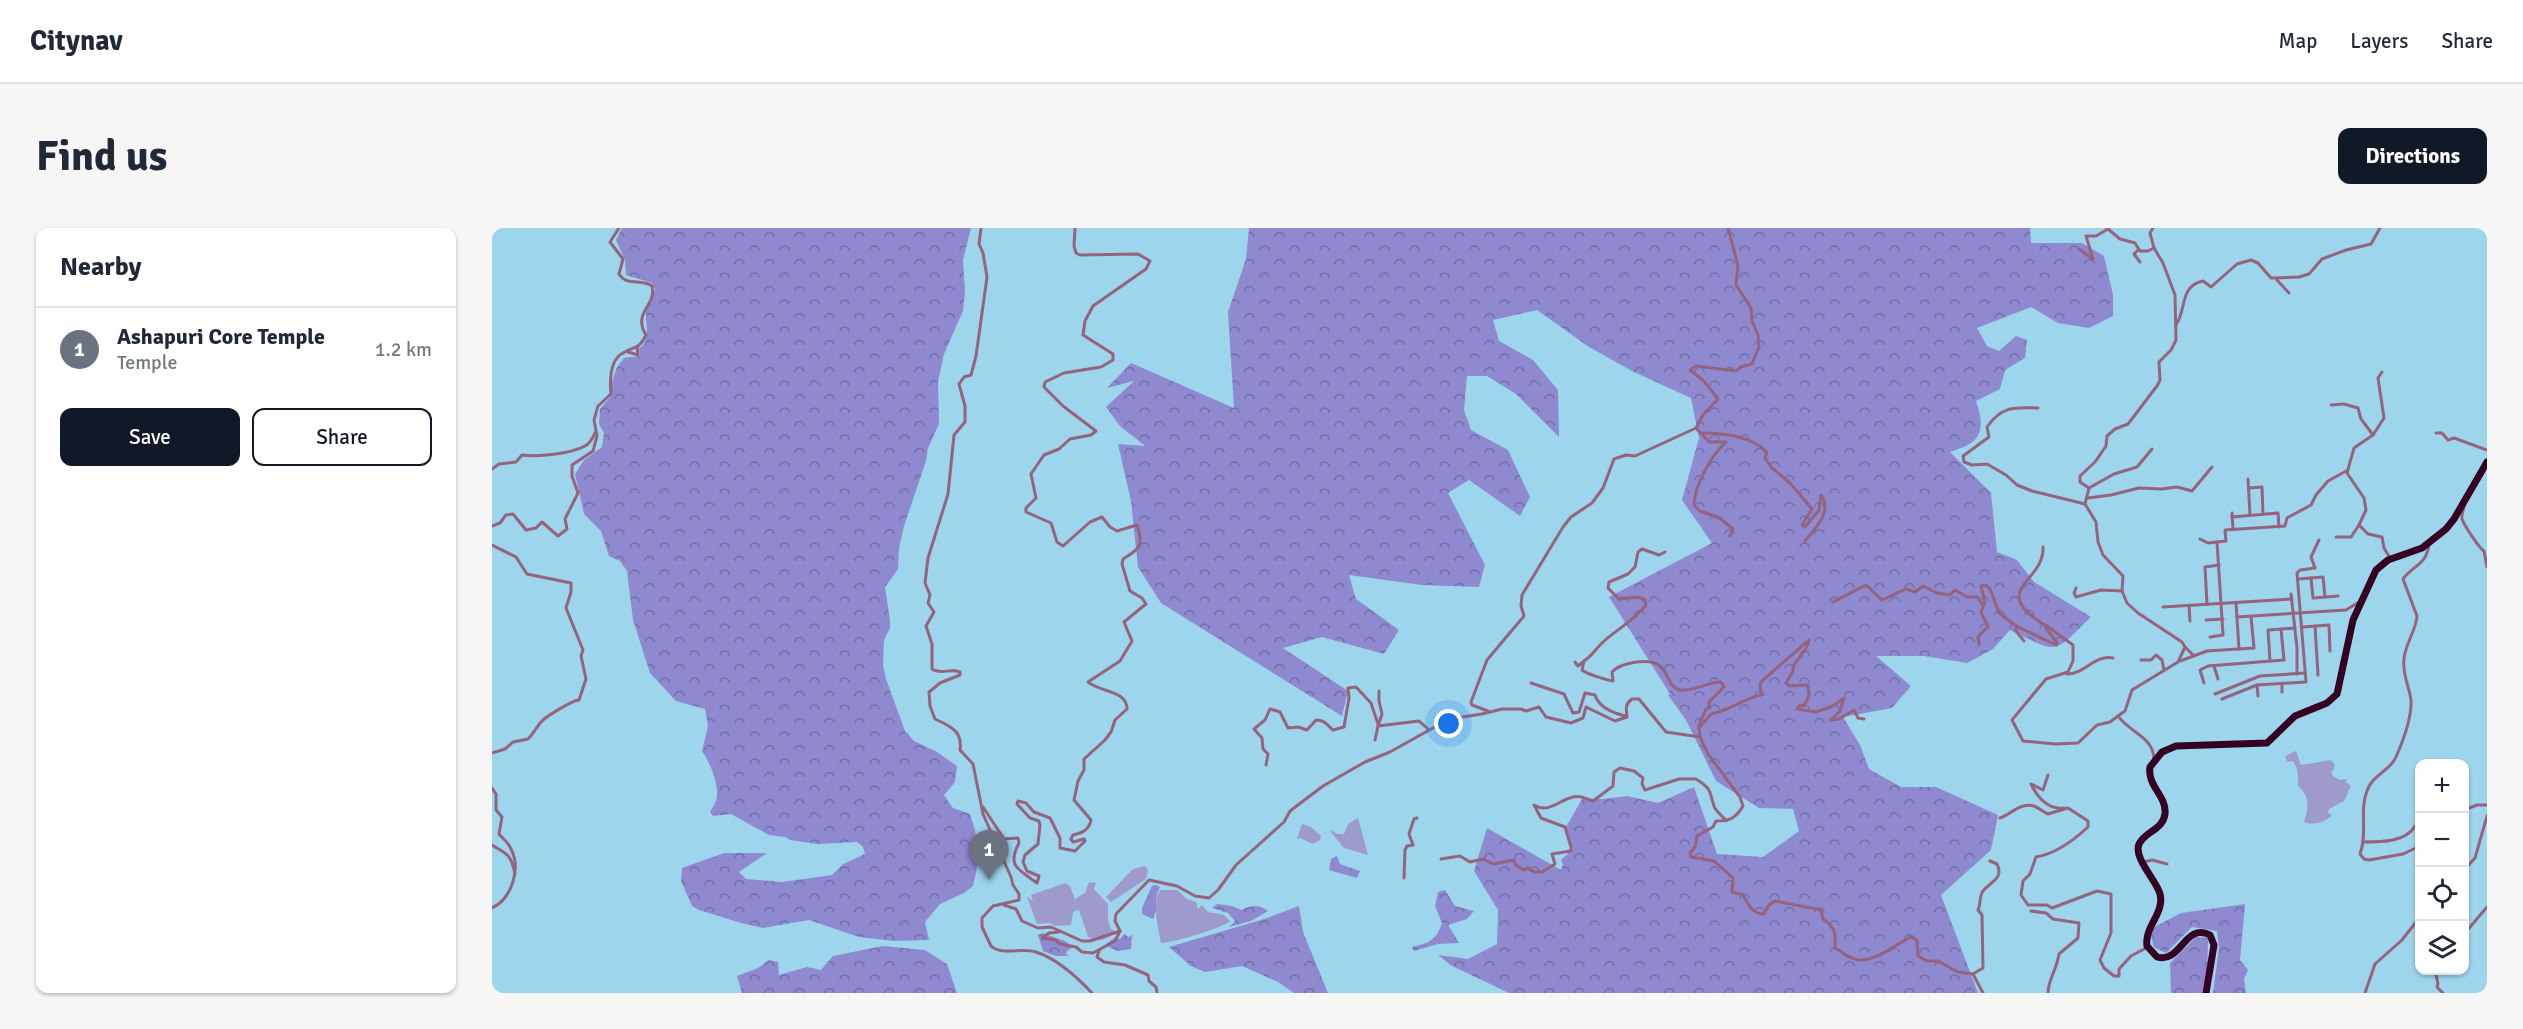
<!DOCTYPE html>
<html lang="en">
<head>
<meta charset="utf-8">
<style>
  :root { --surface:#fff; --page:#f6f6f7; --text:#1f2937; --muted:#747a83; --line:#e0e1e3; --accent:#111827 }
  body { margin:0; font-family:Signika,sans-serif; background:var(--page); color:var(--text) }
  .controls { position:absolute; right:18px; bottom:18px; display:grid; overflow:hidden; border-radius:12px; box-shadow:0 2px 4px #0004 }
  .controls button { width:54px; height:54px; display:grid; place-items:center; padding:0; border:0; border-bottom:2px solid var(--line); background:var(--surface); color:var(--text); font:30px sans-serif }
  .you { position:absolute; left:957px; top:496px; width:21px; height:21px; margin:-15px; border:4px solid #fff; border-radius:50%; background:#1a73e8; box-shadow:0 0 0 9px #1a73e833 }
  .badge { display:grid; place-items:center; width:39px; height:39px; border-radius:50%; background:var(--accent); color:#fff; font-size:20px; font-weight:700 }
  .pin { position:absolute; translate:-50% -50px; filter:drop-shadow(0 2px 3px #0008) }
  .pin::after { content:''; position:absolute; top:32px; width:21px; height:18px; background:inherit; clip-path:polygon(0 0,100% 0,50% 100%) }
  .list { margin:0; padding:0; list-style:none }
  h2 { display:flex; justify-content:space-between; align-items:center; height:78px; margin:0; padding:0 24px; font-size:26px }
  h2 small { font-size:20px; font-weight:400; color:var(--muted) }
  .list li { display:grid; grid-template-columns:39px 1fr auto; gap:18px; align-items:center; box-sizing:border-box; height:84px; padding:0 24px; border-top:2px solid var(--line) }
  .list b { display:block; font-size:22px; white-space:nowrap }
  .list p { margin:0; font-size:20px; white-space:nowrap; color:var(--muted) }
  .list em { font-size:20px; font-style:normal; color:var(--muted) }
  .actions { display:flex; gap:12px; padding:18px 24px }
  .actions a { flex:1; padding:14px 0; border:2px solid var(--accent); border-radius:12px; text-align:center; font-size:21px; color:var(--accent) }
  .actions .main { background:var(--accent); color:#fff }
  .icon { flex:none; width:33px; height:33px; fill:none; stroke:currentColor; stroke-width:2; stroke-linecap:round; stroke-linejoin:round }
  .map { position:relative; flex:none; width:1995px; height:765px; overflow:hidden; border-radius:12px }
  header { display:flex; align-items:center; gap:36px; box-sizing:border-box; height:84px; padding:0 30px; background:var(--surface); border-bottom:2px solid var(--line) }
  header strong { font-size:28px }
  nav { display:flex; gap:33px; margin-inline-start:auto; font-size:21px }
  .intro { display:flex; align-items:center; justify-content:space-between; box-sizing:border-box; height:144px; padding:0 36px }
  h1 { margin:0; font-size:42px }
  .button { padding:15px 27px; border-radius:12px; background:var(--accent); color:#fff; font-size:21px; font-weight:700 }
  main { display:flex; gap:36px; padding:0 36px }
  aside { flex:1; background:var(--surface); border-radius:12px; box-shadow:0 2px 4px #0004 }
  .map>svg:first-child { display:block }
  .green { fill:#9e9bcc }
  .forest { fill:url(#forest-crowns) }
  .lines { fill:none; stroke-linecap:round; stroke-linejoin:round }
  .street { stroke:#95637d; stroke-width:3 }
  .highway { stroke:#360022; stroke-width:7 }
</style>
</head>
<body>
<header>
<strong>Citynav</strong>
<nav><a>Map</a><a>Layers</a><a>Share</a></nav>
</header>
<div class="intro"><h1>Find us</h1><a class="button">Directions</a></div>
<main>
<aside>
<h2>Nearby<small></small></h2>
<ul class="list">
<li><span class="badge" style="background:#6b7280">1</span><div><b>Ashapuri Core Temple</b><p>Temple</p></div><em>1.2 km</em></li>
</ul>
<div class="actions"><a class="main">Save</a><a>Share</a></div>
</aside>
<div class="map">
<svg width="1995" height="765" viewBox="0 0 1995 765">
  <defs>
    <pattern id="forest-crowns" width="20" height="18" patternUnits="userSpaceOnUse" patternTransform="scale(1.5)"><rect width="20" height="18" fill="#8f89cf"/><path d="M2 6a3 3 0 1 1 6 0M12 15a3 3 0 1 1 6 0" fill="none" stroke="#726fa7"/></pattern>
  </defs>
  <rect width="100%" height="100%" fill="#9dd5ed"/>
  <!-- green -->
  <g class="green">
    <path d="M1804 523 1809 537 1839 532 1843 537 1841 543 1839 544 1841 548 1848 552 1855 551 1854 554 1859 558 1852 573 1837 581 1836 585 1840 587C1834 594 1821 598 1812 594 1816 580 1819 569 1806 558 1806 549 1807 542 1801 533L1795 534 1793 528Z"/>
    <polygon points="866,590 876,627 852,620 839,604 840,602 845,606 852,606 856,596"/>
    <polygon points="810,596 819,599 829,608 828,612 821,616 808,610 805,611"/>
    <polygon points="653,638 656,642 654,651 619,674 614,669 641,641"/>
    <path d="M597 654 604 655 602 661 616 676V692L619 701 623 703C615 713 607 714 596 709L587 682 581 684 579 697 563 698 558 695 545 696 535 669 541 673 539 667 573 655 578 658 584 674V670L593 665Z"/>
    <path d="M668 662H685L695 671 704 674 706 681 710 677 716 684 732 687 738 693C730 700 681 715 669 715 666 699 660 676 668 662Z"/>
  </g>
  <!-- forest -->
  <g class="forest">
    <path d="M130 0H479L471 32 473 63 471 83 452 126 446 154 447 196 436 220 434 233 412 298 407 320 406 341 393 359 398 392V400L392 412 391 437 394 451 413 503 422 513 445 524 465 538 463 554 452 567 461 580 478 586C487 611 488 632 481 658L472 665 448 676 433 694 437 712 402 713 367 709 317 692 271 700 249 695 207 682 200 678 189 653 190 640 232 625H275L247 644 254 651 290 654 340 647 351 636 373 626 371 619 365 614 325 616 298 612 293 609 277 607 239 586 221 588 218 584C219 581 222 578 223 575 230 562 218 534 210 523L216 498 213 481 184 473 158 445 141 392 135 343 128 333 117 328 109 303 92 286 83 246 92 232 110 219 112 205 107 196 108 181 120 167V154L125 139 132 130 148 128 147 120C160 113 153 96 154 84 156 76 161 70 163 61L160 55 134 47 133 32 124 12Z"/>
    <path d="M757 0H1538L1539 15H1590L1612 28 1621 67V88L1597 100 1566 95 1539 79 1485 100 1495 118 1507 123 1524 108 1535 112 1533 130 1513 142 1508 161 1484 173C1490 191 1494 210 1472 219 1467 221 1463 222 1458 224L1499 265 1505 324 1525 332 1542 354 1599 389C1560 427 1568 426 1518 402L1501 421 1475 435 1432 428H1384L1419 458 1400 480 1351 489 1368 517 1377 541 1409 559H1444L1506 587 1499 622 1449 667 1486 765H1017L960 738 946 727 976 731 1005 716 1006 682 982 643 995 600 1069 642 1071 637 1069 632 1081 621 1074 599 1090 571H1112L1135 568 1166 575 1202 559 1225 626 1271 629 1307 603 1301 581 1267 580 1224 553 1194 492 1176 467 1178 466 1117 369 1220 315 1190 272 1207 210 1199 170 1140 143 1097 119 1045 82 1001 92 1007 113 1041 132 1066 162 1067 209 1024 166 995 148H975L972 182 979 202 1016 222 1038 269 1028 288 977 252 956 265 993 337 987 359 930 357 857 347 864 371 907 402 892 426 830 409 791 420 856 463 850 488 669 375 646 339 639 273 626 216 653 218 628 198 614 179 642 153 615 160 639 135 742 180 736 84 754 31Z"/>
    <polygon points="845,628 848,636 868,643 865,650 837,642 839,631"/>
    <path d="M664 657 668 659C661 672 667 680 661 691L650 686V680L660 658Z"/>
    <path d="M953 662 963 678 982 683 975 691 956 697 967 715 946 716 922 723 920 719C937 715 944 713 950 695L943 678 946 664Z"/>
    <path d="M725 676 740 678 749 682C759 677 767 676 776 683L759 693 737 699 743 693 736 685 720 680Z"/>
    <polygon points="1753,676 1748,732 1756,742 1752,751 1754,765 1721,765 1727,720 1725,703 1700,699 1674,725 1662,719 1657,702 1689,685"/>
    <polygon points="807,678 811,704 836,765 802,765 786,754 750,738 713,744 699,738 677,719 772,691"/>
    <polygon points="551,705 575,714 580,720 575,723 574,726 577,728 564,728 551,723 546,707"/>
    <polygon points="632,706 637,709 640,707 639,721 625,723 613,717 622,710 628,711"/>
    <polygon points="1704,709 1716,710 1715,765 1679,765 1678,735"/>
    <polygon points="391,718 433,722 455,736 465,765 250,765 245,748 266,740 277,732 286,734 287,747 315,739 329,742 341,728"/>
  </g>
  <g class="lines">
    <!-- street -->
    <g class="street">
      <path d="M489 0 487 16 491 25 495 49 484 128 479 147 472 149 467 156 473 178V194L462 207 456 266 436 330 433 355 438 367 436 375 442 384 434 398 440 416V441C449 447 458 440 468 444V447L448 455 437 464 438 478 443 491C458 498 471 503 468 522L481 536 491 586 519 649 521 657 527 666V672L501 678 490 690V699L499 718C510 728 530 719 544 724 566 731 585 749 600 765"/>
      <path d="M1236 0 1246 38 1244 57 1259 80 1260 93 1266 107 1267 119 1260 136 1249 139 1244 143 1204 138 1198 142 1212 153 1226 171 1211 187 1204 200 1217 214H1234C1219 228 1203 256 1202 277L1208 283 1228 290 1241 301 1238 308"/>
      <polyline points="1587,21 1601,31 1594,8 1604,8 1616,1 1628,11 1643,15 1648,23 1656,23 1662,20"/>
      <polyline points="1646,22 1642,26 1648,34"/>
      <polyline points="1785,52 1797,65"/>
      <path d="M1684 97C1695 81 1687 58 1711 53L1719 59 1745 36 1759 32 1766 35 1779 50 1807 49 1817 46 1830 31 1854 22 1879 16 1888 0"/>
      <polyline points="136,124 146,127 145,119"/>
      <polyline points="1890,144 1886,150 1892,190 1881,207 1862,220 1855,245 1872,270 1874,282 1867,297 1876,306 1890,309 1892,320 1898,330"/>
      <polyline points="1839,177 1852,176 1866,180 1869,191 1881,207"/>
      <path d="M1546 180C1522 179 1510 178 1495 199L1497 209 1471 228 1472 234 1480 237 1495 236 1514 247 1525 257 1540 263 1593 276"/>
      <path d="M1210 205C1232 205 1259 208 1275 224L1273 230 1280 240 1298 255 1320 281 1310 297 1313 299 1327 282 1329 267C1341 283 1323 301 1313 313"/>
      <polyline points="1944,205 1950,205 1956,212 1962,210 1995,222"/>
      <path d="M0 241 7 236 24 234 30 227C46 229 78 226 93 218 99 215 101 209 104 203"/>
      <polyline points="1756,251 1758,287"/>
      <path d="M1597 260 1593 276 1604 294 1606 314 1611 327 1631 348 1630 363 1635 375 1646 385 1690 414 1693 419 1686 434 1640 462 1633 483 1626 488C1638 505 1661 508 1662 531"/>
      <polyline points="1597,260 1588,254 1588,248 1603,234 1614,218 1615,208 1623,201 1636,196 1665,158 1668,152 1667,134 1679,122 1684,112 1683,67 1671,35 1662,20 1658,5 1661,0"/>
      <polyline points="1597,260 1622,246 1645,239 1660,221"/>
      <polyline points="1757,260 1770,259 1771,286"/>
      <polyline points="1596,270 1619,267 1647,260 1670,261 1685,259 1700,263 1720,239"/>
      <path d="M1972 277C1972 282 1969 286 1970 291 1972 297 1987 320 1992 323L1995 339"/>
      <polyline points="1740,285 1741,301"/>
      <polyline points="1740,289 1786,285 1787,299"/>
      <path d="M0 298 8 295 14 287 21 286 34 302 44 300 50 294 66 308 75 301 73 291 86 265 80 248V237L101 223 105 208 102 192 106 178 119 166C118 155 117 132 131 125 142 118 147 122 154 107 140 84 165 78 160 58 149 50 135 59 127 46L131 31 118 14 127 0"/>
      <polyline points="1844,309 1859,309 1867,297"/>
      <polyline points="1708,311 1716,315 1734,313 1733,302 1793,298 1795,290 1819,277 1824,267 1836,253 1856,242"/>
      <path d="M0 317 24 329 35 346 79 355V364L74 380 91 422 89 428 94 451 87 472C81 472 53 489 49 494 44 500 41 506 36 511L21 514 13 521 0 525"/>
      <path d="M1551 319C1553 355 1494 361 1554 398"/>
      <polyline points="1819,350 1821,370 1846,368"/>
      <polyline points="1806,351 1831,349 1833,369"/>
      <polyline points="1584,360 1582,365 1584,369 1609,362 1630,363"/>
      <polyline points="1799,366 1805,420 1805,446"/>
      <polyline points="1341,374 1374,357 1390,372 1414,361 1423,364 1431,358 1445,365 1458,367 1463,362 1475,369 1485,369 1491,377"/>
      <polyline points="1744,375 1747,421"/>
      <polyline points="1715,376 1713,339 1727,337"/>
      <polyline points="1697,377 1698,393"/>
      <polyline points="1671,379 1800,371"/>
      <polyline points="1745,389 1854,382 1867,374"/>
      <polyline points="1714,392 1731,391"/>
      <polyline points="1823,398 1826,447"/>
      <polyline points="1811,399 1837,397 1838,423"/>
      <polyline points="1554,400 1555,398 1581,417 1581,433 1576,444 1554,451 1520,492 1531,513 1563,516 1586,515 1605,497 1618,494 1626,488"/>
      <polyline points="1718,409 1731,407 1725,314"/>
      <polyline points="1532,413 1524,403 1524,398 1564,417 1565,415 1554,400"/>
      <polyline points="1487,417 1486,409 1496,398 1489,384 1493,374 1489,358 1494,357 1498,361 1507,385 1524,398"/>
      <polyline points="1693,419 1702,428"/>
      <polyline points="1649,432 1659,432 1664,427 1670,432 1672,442"/>
      <path d="M1092 433C1099 429 1103 422 1109 416 1123 402 1141 394 1154 377L1153 372 1146 369 1127 371 1116 360 1117 354 1136 346 1143 339 1146 324 1150 321 1167 327 1173 324"/>
      <polyline points="1688,433 1715,423 1762,420 1759,389"/>
      <polyline points="1778,433 1776,402 1803,400"/>
      <path d="M1083 434 1086 438 1092 433 1090 442C1095 446 1114 452 1121 453L1120 444C1128 435 1157 429 1168 438 1176 444 1177 460 1188 462 1202 464 1215 454 1229 454L1232 459 1217 474V479L1214 481 1207 497 1208 509"/>
      <polyline points="1722,438 1726,451"/>
      <path d="M1575 446C1593 446 1603 426 1621 430"/>
      <path d="M1039 455 1072 466 1081 485 1087 484 1093 465 1103 467C1107 480 1121 485 1133 488"/>
      <polyline points="1712,455 1708,442 1716,438 1792,432 1789,401"/>
      <polyline points="1765,457 1766,468"/>
      <polyline points="887,463 887,473 890,486 886,498 927,493 936,501"/>
      <polyline points="1790,464 1790,455"/>
      <polyline points="1723,466 1768,448 1813,445"/>
      <polyline points="1730,471 1765,457 1814,454 1805,345 1808,342 1823,340 1819,329 1827,312"/>
      <polyline points="996,483 980,477 979,474 995,432 1032,388 1029,378 1030,367 1071,299 1079,289 1100,275 1111,260 1122,231 1134,227 1143,228 1204,200"/>
      <path d="M1207 500 1219 486C1236 483 1251 471 1269 467L1268 456 1270 453 1317 412 1314 421 1301 438V443L1294 455 1297 458 1316 457 1317 468 1312 478 1308 477 1305 481 1324 484 1341 478 1352 470 1348 483 1339 492 1347 491 1362 482 1366 490 1372 491"/>
      <polyline points="883,512 886,498"/>
      <path d="M774 537 776 526 771 521 770 510 762 501 773 492 778 481 788 484 796 500 806 499 815 502 824 492C833 492 835 497 841 502L852 499 857 470 856 460 864 459 879 475 886 496"/>
      <path d="M1556 547 1551 562 1539 556C1545 569 1556 582 1572 580"/>
      <path d="M0 560 4 566V582L10 589 7 606C11 611 17 615 19 621 29 640 20 671 0 680"/>
      <path d="M491 579 512 611 526 610 527 615C514 639 528 642 545 655L547 648 535 643 531 634 533 627 546 616 548 597 547 593 538 590 525 576 526 573 534 575 542 584 558 590 568 610V620L583 623 593 613 592 611 581 614 579 611 581 607C590 605 597 602 599 592L582 572 586 553 592 542V531L613 512 619 504 623 492 635 481C635 462 607 464 596 454L628 433 640 413 632 394 654 376 650 370 638 363 630 336 631 331C648 321 652 317 645 297L625 303 618 299 610 289 598 294 571 318 565 314 559 295 534 284V280L544 270 539 246 552 227 567 221 578 211 599 207 604 203 571 178 552 159 553 154 572 145 609 139 621 132V126L591 107 593 93 601 78 654 41 658 33 646 26 588 27 584 25 582 18 583 0"/>
      <polyline points="1972,582 1985,577 1995,577"/>
      <path d="M1508 590C1519 586 1529 574 1542 578 1547 580 1551 584 1556 586L1576 580 1596 593V599C1582 612 1563 626 1544 629L1538 646 1531 653 1529 667 1536 677H1555L1560 680 1605 663 1619 666V705L1608 732 1612 740 1622 748H1627V741L1639 728 1654 720"/>
      <path d="M1872 614C1890 614 1914 614 1923 598"/>
      <path d="M0 617C16 627 19 626 23 646"/>
      <path d="M1928 618 1911 626 1877 632 1872 631 1868 626C1876 605 1867 583 1875 563 1880 547 1898 543 1904 529 1911 513 1920 489 1919 472 1917 457 1910 446 1912 431 1913 416 1924 403 1925 388L1911 351C1920 338 1936 336 1937 315"/>
      <path d="M949 631 968 628 978 634 991 631 1001 636 1022 632 1023 636 1031 642 1036 640 1042 644H1050L1063 636 1060 626 1079 623V619L1073 599 1049 590 1042 577C1057 586 1067 572 1081 569 1089 567 1093 571 1101 573L1121 558 1122 544 1128 540 1142 543 1151 550 1150 556 1153 562 1187 551H1204C1220 561 1217 563 1222 578 1224 584 1231 588 1234 593"/>
      <polyline points="1652,634 1660,632 1675,636"/>
      <polyline points="1972,642 1983,630 1995,588"/>
      <polyline points="912,650 913,622 915,618 921,617 917,606 922,591 925,590"/>
      <polyline points="512,677 524,681 530,693 546,700 559,699 590,713 598,713 628,703"/>
      <path d="M1539 683 1554 685 1561 691 1587 695 1586 710 1567 726C1565 741 1556 752 1556 765"/>
      <path d="M567 704 557 705 550 710 563 712 568 716 584 719 590 724 601 725 623 713 628 703 623 693 624 686 657 652 685 658 703 668 717 670 726 662 744 637 792 594 798 583 831 558 873 534 898 524 957 491 990 486 1010 481H1029L1034 483 1047 479 1054 489 1079 495 1091 490 1094 479 1123 493 1135 489C1134 481 1133 476 1140 471H1147L1174 504 1208 509 1216 526 1248 569 1251 578C1244 590 1238 593 1224 593L1221 599 1205 608 1203 619 1198 625 1199 629 1222 633 1241 650 1240 664 1251 667C1256 676 1260 686 1272 686L1277 677 1283 673 1329 682 1331 691C1343 699 1344 705 1343 720 1349 723 1354 728 1360 730 1378 739 1404 716 1419 709L1425 712 1426 728 1435 733H1446L1466 744 1481 746"/>
      <polyline points="1972,709 1973,705 1995,679"/>
      <polyline points="607,723 605,729 612,734 633,737 656,747 657,753 664,759 665,765"/>
      <polyline points="1939,742 1944,746 1946,756 1945,759 1951,765"/>
      <path d="M1491 765 1481 746 1491 740 1490 687 1486 682C1489 676 1487 668 1491 663 1499 653 1512 651 1505 636L1498 633"/>
      <polyline points="1873,765 1883,736 1910,712 1928,689"/>
    </g>
    <!-- highway -->
    <path class="highway" d="M1714 765 1722 717 1718 707C1693 694 1689 736 1665 729L1655 718C1652 699 1673 685 1668 666 1665 653 1641 630 1647 616 1653 603 1671 602 1673 586 1675 568 1655 558 1658 539L1670 524 1684 518 1775 515 1803 488 1835 475 1845 466 1861 392 1884 342 1896 332 1930 320 1954 301 1962 291 1995 234"/>
  </g>
</svg>
<div class="controls">
<button>+</button>
<button>−</button>
<button><svg class="icon" aria-label="locate" viewBox="0 0 24 24"><circle cx="12" cy="12" r="6"/><path d="M12 2v4M12 18v4M2 12h4M18 12h4"/></svg></button>
<button><svg class="icon" aria-label="layers" viewBox="0 0 24 24"><path d="M12 4l9 5-9 5-9-5zM3 14l9 5 9-5"/></svg></button>
</div>
<div class="you"></div>
<div class="pin badge" style="left:497px;top:652px;background:#6b7280">1</div>
</div>
</main>
</body>
</html>
